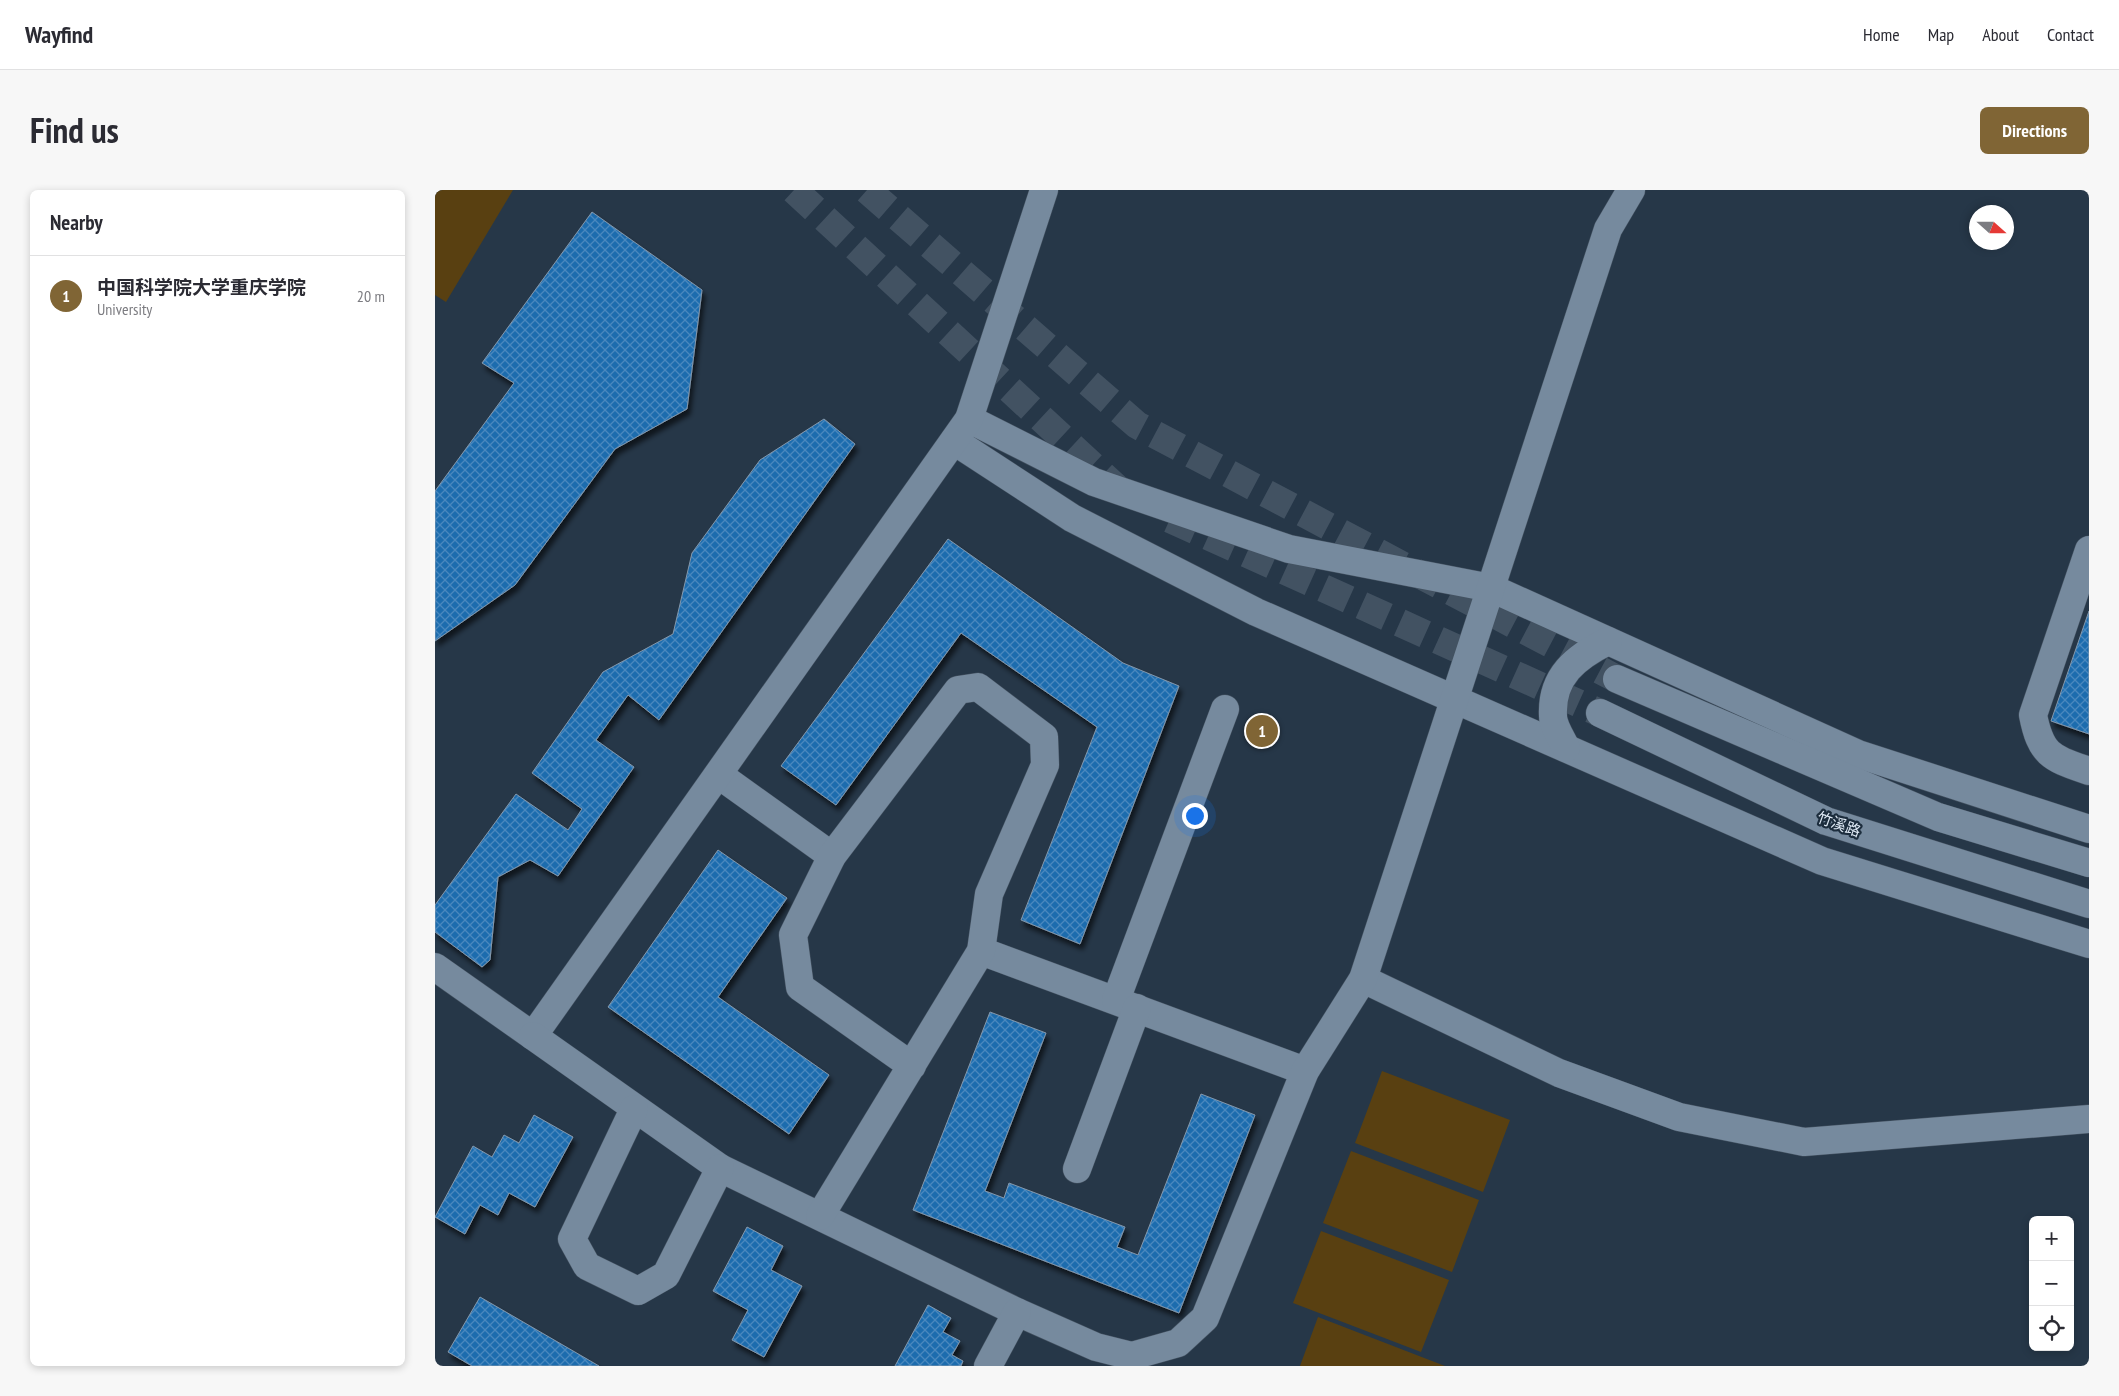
<!DOCTYPE html>
<html lang="en">
<head>
<meta charset="utf-8">
<style>
  :root { --surface:#fff; --page:#f7f7f7; --text:#2b2b33; --muted:#7c7c81; --line:#e1e1e2; --accent:#806535 }
  body { margin:0; font-family:"PT Sans Narrow","Noto Sans SC",sans-serif; background:var(--page); color:var(--text) }
  .controls { position:absolute; right:15px; bottom:15px; display:grid; overflow:hidden; border-radius:8px; box-shadow:0 2px 8px #0003 }
  .controls button { width:45px; height:45px; display:grid; place-items:center; padding:0; border:0; border-bottom:1px solid var(--line); background:var(--surface); color:var(--text); font:25px sans-serif }
  .compass { position:absolute; left:1534px; top:15px; width:45px; height:45px; border-radius:50%; background:var(--surface); box-shadow:0 2px 8px #0003; rotate:111deg }
  .you { position:absolute; left:759px; top:625px; width:18px; height:18px; margin:-12px; border:4px solid #fff; border-radius:50%; background:#1a73e8; box-shadow:0 0 0 8px #1a73e833 }
  .badge { display:grid; place-items:center; width:32px; height:32px; border-radius:50%; background:var(--accent); color:#fff; font-size:16px; font-weight:700 }
  .pin { position:absolute; translate:-50% -50%; border:2px solid #fff; box-shadow:0 1px 5px #0006 }
  .list { margin:0; padding:0; list-style:none }
  h2 { display:flex; justify-content:space-between; align-items:center; height:65px; margin:0; padding:0 20px; font-size:21px }
  h2 small { font-size:16px; font-weight:400; color:var(--muted) }
  .list li { display:grid; grid-template-columns:32px 1fr auto; gap:15px; align-items:center; box-sizing:border-box; height:80px; padding:0 20px; border-top:1px solid var(--line) }
  .list b { display:block; font-size:19px; white-space:nowrap }
  .list p { margin:0; font-size:16px; white-space:nowrap; color:var(--muted) }
  .list em { font-size:16px; font-style:normal; color:var(--muted) }
  .icon { flex:none; width:28px; height:28px; fill:none; stroke:currentColor; stroke-width:2; stroke-linecap:round; stroke-linejoin:round }
  .map { position:relative; flex:none; width:1654px; height:1176px; overflow:hidden; border-radius:8px }
  header { display:flex; align-items:center; gap:30px; box-sizing:border-box; height:70px; padding:0 25px; background:var(--surface); border-bottom:1px solid var(--line) }
  header strong { font-size:24px }
  nav { display:flex; gap:28px; margin-inline-start:auto; font-size:18px }
  .intro { display:flex; align-items:center; justify-content:space-between; box-sizing:border-box; height:120px; padding:0 30px }
  h1 { margin:0; font-size:35px }
  .button { padding:12px 22px; border-radius:8px; background:var(--accent); color:#fff; font-size:18px; font-weight:700 }
  main { display:flex; gap:30px; padding:0 30px }
  aside { flex:1; background:var(--surface); border-radius:8px; box-shadow:0 2px 8px #0003 }
  .map>svg:first-child { display:block }
  .garden { fill:#594011 }
  .building { fill:url(#building-cross-hatch); stroke:#8498ac; filter:url(#shadow) }
  .lines { fill:none; stroke-linecap:round; stroke-linejoin:round }
  .minor-tunnel { stroke:#425262; stroke-width:28; stroke-dasharray:28 14; stroke-linecap:butt }
  .minor-casing { stroke:#455362; stroke-width:29 }
  .minor { stroke:#768a9e; stroke-width:28 }
  .labels { text-anchor:middle; dominant-baseline:central; stroke-width:4.5; stroke-linejoin:round; paint-order:stroke }
  .street-label { font-size:15px; fill:#e0ebf6; stroke:#1c2d3d }
</style>
</head>
<body>
<header>
<strong>Wayfind</strong>
<nav><a>Home</a><a>Map</a><a>About</a><a>Contact</a></nav>
</header>
<div class="intro"><h1>Find us</h1><a class="button">Directions</a></div>
<main>
<aside>
<h2>Nearby<small></small></h2>
<ul class="list">
<li><span class="badge">1</span><div><b>中国科学院大学重庆学院</b><p>University</p></div><em>20 m</em></li>
</ul>
</aside>
<div class="map">
<svg width="1654" height="1176" viewBox="0 0 1654 1176">
  <defs>
    <pattern id="building-cross-hatch" width="8" height="8" patternUnits="userSpaceOnUse" patternTransform="scale(1.25)"><rect width="8" height="8" fill="#1d6cae"/><path d="M0 0l8 8M0 8l8-8" fill="none" stroke="#4888be"/></pattern>
    <filter id="shadow"><feDropShadow dx="3" dy="5.5" stdDeviation="2.5" flood-color="#0009"/></filter>
  </defs>
  <rect width="100%" height="100%" fill="#263748"/>
  <!-- garden -->
  <g class="garden">
    <polygon points="0,0 78,0 11,112 0,105"/>
    <polygon points="947,881 1075,930 1048,1002 920,953"/>
    <polygon points="916,961 1044,1010 1017,1082 888,1033"/>
    <polygon points="886,1041 1014,1090 986,1162 858,1113"/>
    <polygon points="883,1127 1010,1176 865,1176"/>
  </g>
  <!-- building -->
  <g class="building">
    <polygon points="157,22 267,100 252,219 180,259 80,395 0,451 0,301 79,193 47,173"/>
    <polygon points="389,229 420,254 224,530 193,505 161,550 199,577 123,686 95,670 63,687 55,770 47,777 0,742 0,715 81,604 133,640 147,619 97,583 168,482 238,444 257,363 325,270"/>
    <polygon points="513,349 688,473 744,496 645,754 586,730 662,537 526,443 401,615 346,576"/>
    <polygon points="1654,421 1654,544 1616,531"/>
    <polygon points="283,660 352,708 283,807 394,885 354,944 173,817"/>
    <polygon points="555,822 611,843 550,1001 569,1008 574,993 690,1037 682,1057 703,1065 766,904 820,925 744,1123 478,1020"/>
    <polygon points="99,925 138,947 100,1017 74,1003 63,1025 45,1015 30,1044 0,1027 38,956 57,967 69,945 84,953"/>
    <polygon points="312,1037 348,1056 336,1080 367,1096 329,1167 297,1150 313,1120 278,1101"/>
    <polygon points="45,1107 164,1176 37,1176 13,1162"/>
    <polygon points="493,1115 516,1128 508,1142 525,1151 517,1165 528,1171 526,1176 460,1176"/>
  </g>
  <g class="lines">
    <!-- minor-tunnel -->
    <g class="minor-tunnel">
      <polyline points="359,0 685,301"/>
      <polyline points="432,0 702,235 1182,489"/>
      <polyline points="735,329 1165,523"/>
    </g>
    <!-- minor casing -->
    <g class="minor-casing">
      <g id="minor">
        <polyline points="534,229 659,292 854,359 1056,398 1423,564 1654,639"/>
        <polyline points="519,251 637,328 821,422 1387,671 1654,754"/>
        <path d="M1654 360 1598 525C1606 566 1617 568 1654 581"/>
        <polyline points="1182,489 1503,627 1654,673"/>
        <polyline points="1165,523 1391,631 1654,714"/>
        <path d="M1131 558C1127 549 1118 536 1118 526 1116 486 1141 467 1173 451"/>
        <polyline points="284,585 397,666"/>
        <polyline points="546,761 870,881"/>
        <polyline points="0,777 98,846 534,229 609,0"/>
        <polyline points="928,789 1124,883 1244,927 1369,952 1654,929"/>
        <polyline points="681,810 790,519"/>
        <polyline points="98,846 285,978 582,1122 661,1157 697,1166 743,1153 770,1128 870,881 928,789 1173,39 1196,0"/>
        <polyline points="199,919 137,1049 152,1076 203,1101 231,1085 285,978"/>
        <polyline points="642,979 702,818"/>
        <polyline points="385,1026 546,761 554,704 610,575 609,547 543,497 523,500 397,666 358,745 365,797 477,876"/>
        <polyline points="553,1176 582,1122"/>
      </g>
    </g>
    <!-- minor -->
    <use href="#minor" class="minor"/>
  </g>
  <g class="labels">
    <!-- street labels -->
    <g class="street-label">
      <text transform="translate(1404 634) rotate(20)">竹溪路</text>
    </g>
  </g>
</svg>
<div class="controls">
<button>+</button>
<button>−</button>
<button><svg class="icon" aria-label="locate" viewBox="0 0 24 24"><circle cx="12" cy="12" r="6"/><path d="M12 2v4M12 18v4M2 12h4M18 12h4"/></svg></button>
</div>
<svg class="compass" viewBox="-18 -18 36 36"><path d="M0-13l5 13h-10z" fill="#e53935"/><path d="M0 13l5-13h-10z" fill="#7c7c81"/></svg>
<div class="you"></div>
<div class="pin badge" style="left:827px;top:541px">1</div>
</div>
</main>
</body>
</html>
